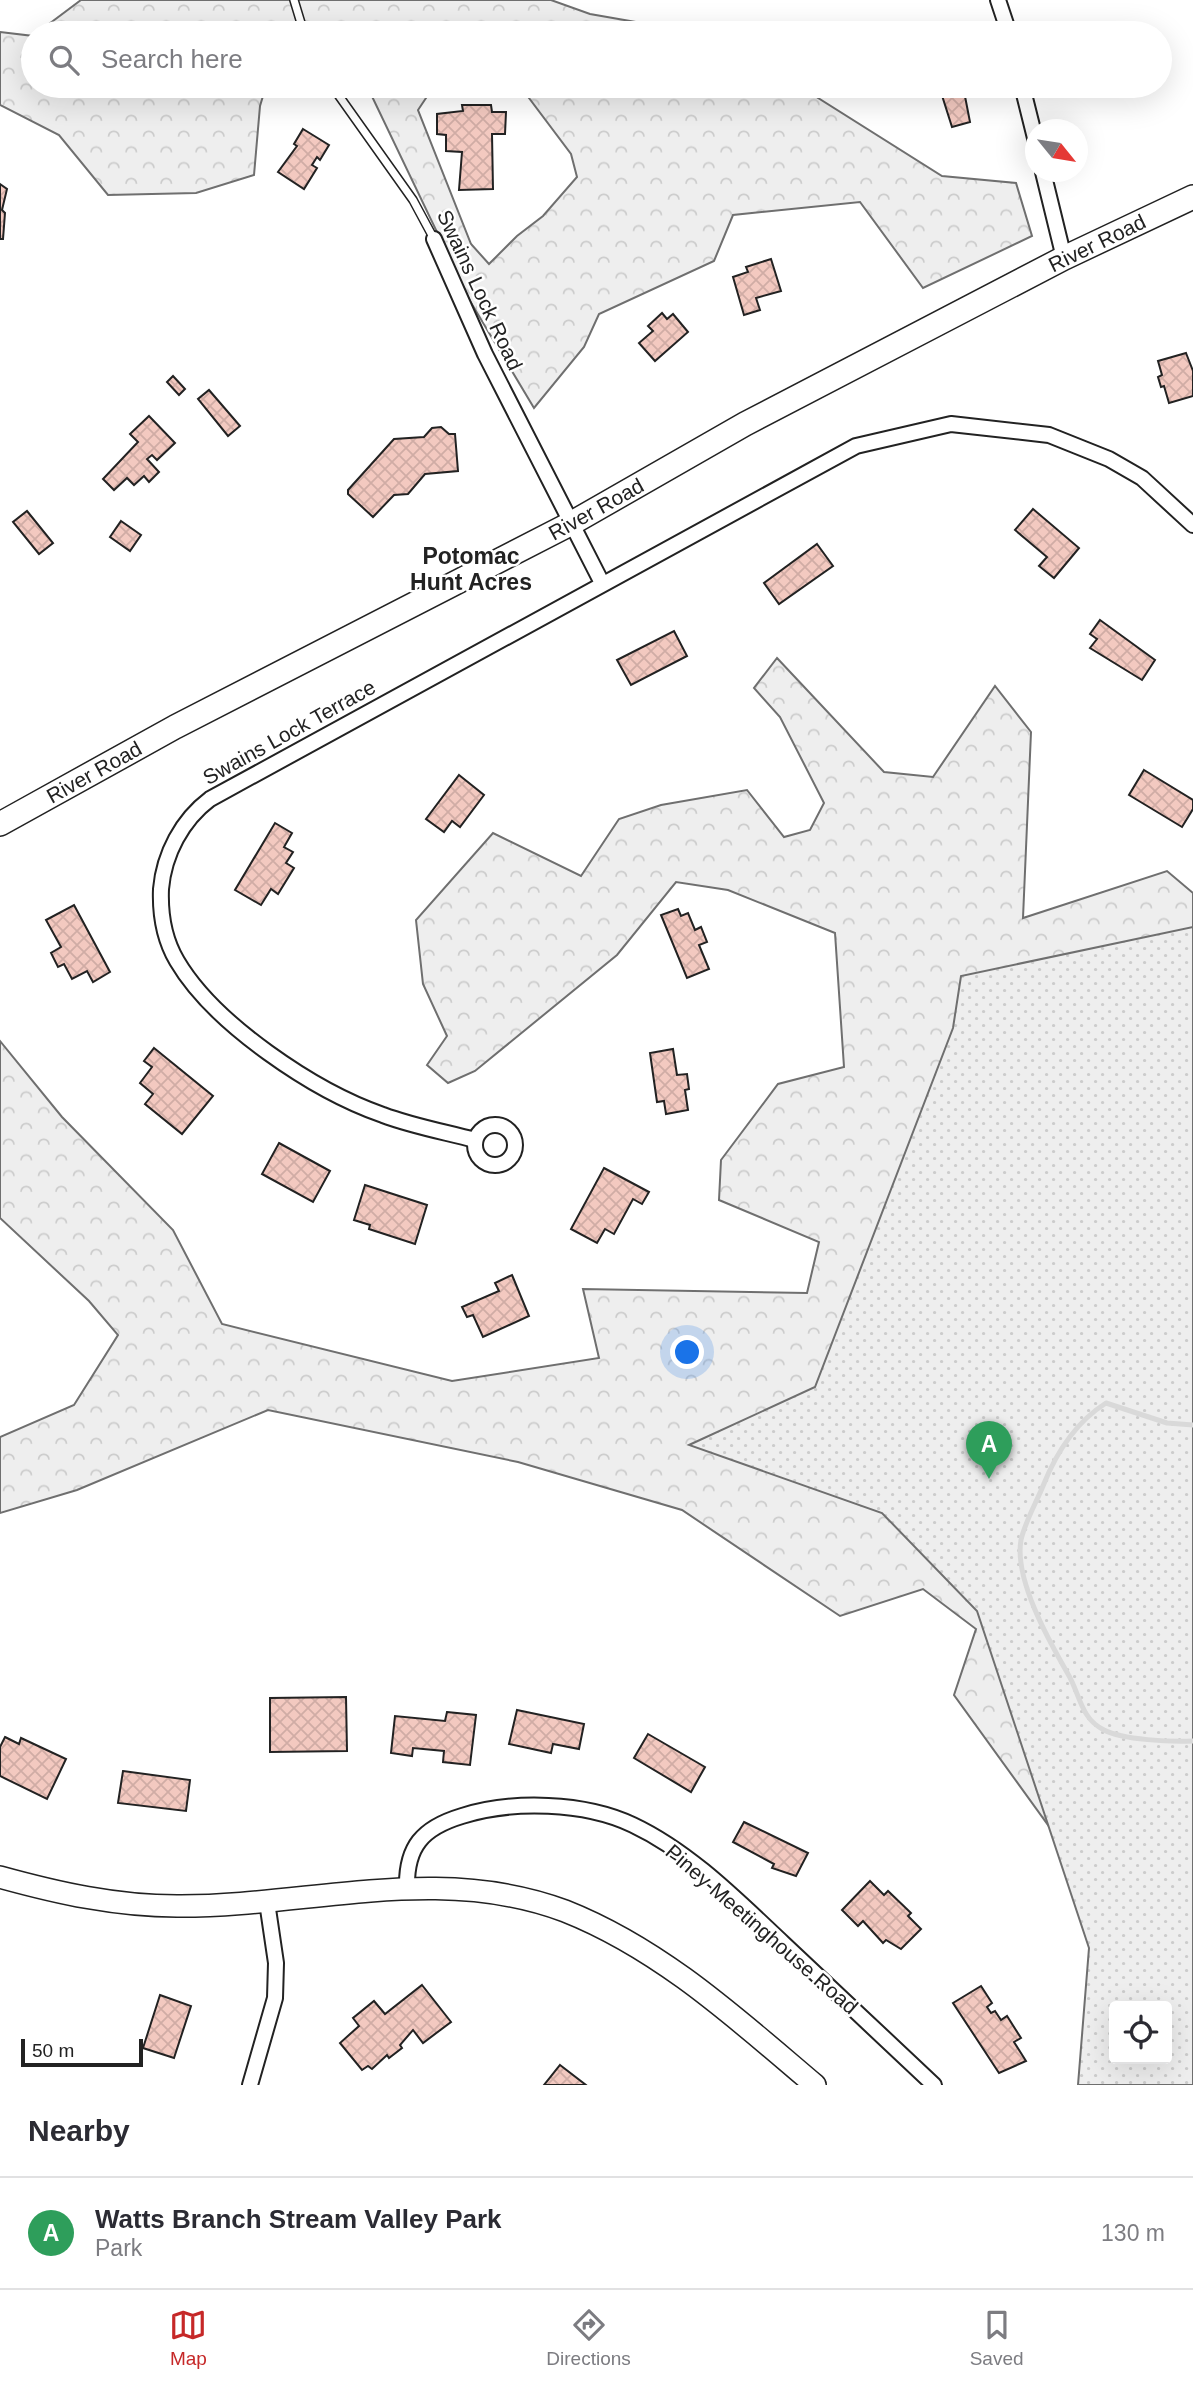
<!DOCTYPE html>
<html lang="en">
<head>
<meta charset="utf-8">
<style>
  :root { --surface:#fff; --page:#f2f2f3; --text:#2b2b33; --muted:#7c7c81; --line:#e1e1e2; --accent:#c62828 }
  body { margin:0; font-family:Helvetica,sans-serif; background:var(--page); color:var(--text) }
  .controls { position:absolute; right:21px; bottom:21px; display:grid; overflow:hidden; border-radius:7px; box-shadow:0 7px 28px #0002 }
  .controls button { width:63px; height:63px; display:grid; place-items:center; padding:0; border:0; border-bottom:2px solid var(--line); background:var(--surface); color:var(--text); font:35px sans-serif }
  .compass { position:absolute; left:1025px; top:119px; width:63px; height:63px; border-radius:50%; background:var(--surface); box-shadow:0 7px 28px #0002; rotate:120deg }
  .scale { position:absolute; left:21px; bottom:18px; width:122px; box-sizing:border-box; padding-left:7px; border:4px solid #222; border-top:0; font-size:19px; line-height:24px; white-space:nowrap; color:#222; -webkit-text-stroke:5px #fff; paint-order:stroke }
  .you { position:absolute; left:688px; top:1353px; width:24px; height:24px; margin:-18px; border:5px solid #fff; border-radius:50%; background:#1a73e8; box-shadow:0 0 0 10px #1a73e833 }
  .badge { display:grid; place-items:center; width:46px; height:46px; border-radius:50%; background:var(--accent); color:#fff; font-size:23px; font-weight:700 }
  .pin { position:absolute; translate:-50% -58px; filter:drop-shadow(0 2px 4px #0008) }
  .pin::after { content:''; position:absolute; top:37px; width:24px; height:21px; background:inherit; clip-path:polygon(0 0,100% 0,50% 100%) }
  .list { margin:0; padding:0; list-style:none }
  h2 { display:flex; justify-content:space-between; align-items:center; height:91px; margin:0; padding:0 28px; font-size:30px }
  h2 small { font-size:23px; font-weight:400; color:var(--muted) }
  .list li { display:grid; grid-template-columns:46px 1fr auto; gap:21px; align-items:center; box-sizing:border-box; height:112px; padding:0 28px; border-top:2px solid var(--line) }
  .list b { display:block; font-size:26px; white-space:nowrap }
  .list p { margin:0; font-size:23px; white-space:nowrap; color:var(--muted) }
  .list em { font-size:23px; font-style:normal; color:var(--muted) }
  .icon { flex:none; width:38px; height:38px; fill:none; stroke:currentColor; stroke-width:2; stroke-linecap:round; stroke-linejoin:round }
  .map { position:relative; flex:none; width:1193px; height:2085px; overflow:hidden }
  .search { position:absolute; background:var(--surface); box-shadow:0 7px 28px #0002; left:21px; right:21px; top:21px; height:77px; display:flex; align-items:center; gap:18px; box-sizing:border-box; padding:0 24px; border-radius:38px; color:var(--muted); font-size:26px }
  .sheet { height:203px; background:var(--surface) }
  nav { display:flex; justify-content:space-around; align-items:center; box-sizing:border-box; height:98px; border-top:2px solid var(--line); background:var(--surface); font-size:19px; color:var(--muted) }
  nav a { display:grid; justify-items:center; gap:4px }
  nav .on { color:var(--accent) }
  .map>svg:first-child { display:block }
  .forest { fill:url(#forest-crowns); stroke:#6f6f6f; stroke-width:2 }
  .park { fill:url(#park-dots); stroke:#6f6f6f; stroke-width:2; fill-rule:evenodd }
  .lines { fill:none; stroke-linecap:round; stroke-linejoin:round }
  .stream { stroke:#d9d9d9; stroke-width:5 }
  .building { fill:url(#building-cross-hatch); stroke:#222; stroke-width:2 }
  .lane-casing { stroke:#222; stroke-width:10 }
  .street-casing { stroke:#222; stroke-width:18 }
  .secondary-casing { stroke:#222; stroke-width:24 }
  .primary-casing { stroke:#222; stroke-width:26 }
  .lane { stroke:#fff; stroke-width:7 }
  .street { stroke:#fff; stroke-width:14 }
  .secondary { stroke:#fff; stroke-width:21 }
  .primary { stroke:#fff; stroke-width:23 }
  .labels { text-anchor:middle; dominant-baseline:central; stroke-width:5; stroke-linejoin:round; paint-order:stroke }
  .street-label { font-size:21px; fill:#222; stroke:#fff }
  .neighbourhood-label { font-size:23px; font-weight:bold; fill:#222; stroke:#fff }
</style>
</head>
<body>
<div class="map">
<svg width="1193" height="2085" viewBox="0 0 1193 2085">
  <defs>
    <pattern id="forest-crowns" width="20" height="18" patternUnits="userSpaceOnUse" patternTransform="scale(1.75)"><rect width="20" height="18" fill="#eee"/><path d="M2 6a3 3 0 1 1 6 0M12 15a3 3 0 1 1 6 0" fill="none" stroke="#ccc"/></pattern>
    <pattern id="park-dots" width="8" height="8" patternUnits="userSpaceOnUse" patternTransform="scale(1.75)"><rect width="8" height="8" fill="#eee"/><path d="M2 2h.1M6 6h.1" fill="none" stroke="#ccc" stroke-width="1.8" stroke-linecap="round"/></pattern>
    <pattern id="building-cross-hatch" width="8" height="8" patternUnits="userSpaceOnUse" patternTransform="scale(1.75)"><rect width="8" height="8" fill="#f3c9c0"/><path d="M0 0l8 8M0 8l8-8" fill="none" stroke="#d0aca5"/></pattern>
  </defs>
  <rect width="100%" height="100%" fill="#fff"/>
  <!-- forest -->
  <g class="forest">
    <polygon points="81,0 551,0 590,14 670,28 681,33 37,33"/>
    <polygon points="0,32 33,36 33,86 266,86 260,106 254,175 196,193 108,195 59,135 0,105"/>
    <polygon points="367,86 434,86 418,110 471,244 489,264 517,236 543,216 577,177 571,154 520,86 799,86 942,176 1016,183 1032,236 923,288 860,202 733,215 714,261 599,314 584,347 534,408 470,301"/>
    <polygon points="777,658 884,772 933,777 995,686 1031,732 1023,918 1167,871 1193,893 1193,1961 1147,1962 954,1695 976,1629 923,1589 840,1616 682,1510 518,1462 268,1410 77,1490 0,1513 0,1437 74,1405 118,1335 89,1301 0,1218 0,1041 62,1117 173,1230 222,1324 452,1381 599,1358 583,1289 807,1293 819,1242 719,1200 721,1160 778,1084 844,1067 835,933 728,890 676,882 617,955 475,1071 448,1083 427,1065 447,1036 423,984 416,920 493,833 581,876 619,819 661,805 747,790 784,837 810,830 824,803 780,717 754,688"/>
  </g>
  <!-- park -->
  <path class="park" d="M1193 927V2085H1078L1089 1948 977 1611 882 1513 689 1445 815 1387 953 1028 961 976ZM1114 2006H1167V2059H1114Z"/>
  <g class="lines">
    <!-- stream -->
    <path class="stream" d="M1193 1425 1167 1423 1106 1403C1076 1422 1056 1453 1043 1486 1036 1503 1025 1522 1021 1540 1014 1579 1049 1641 1068 1674 1080 1694 1080 1718 1104 1730 1123 1740 1171 1742 1193 1741"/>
  </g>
  <!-- building -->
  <g class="building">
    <polygon points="939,86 963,86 970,122 952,127"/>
    <polygon points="462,105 491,105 492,112 506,112 505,134 492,134 493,189 459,190 462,152 446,151 446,135 437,134 437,114 463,111"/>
    <polygon points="303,129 329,145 320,160 317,157 312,165 317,168 304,189 278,172 297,146 294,144"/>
    <polygon points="0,184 7,189 2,210 5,213 3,239 0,239"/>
    <polygon points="771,259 781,291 756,298 760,310 744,315 733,277 748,272 746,267"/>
    <polygon points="662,313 667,319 673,314 688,332 655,361 639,343 653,331 648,326"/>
    <polygon points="1186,353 1193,371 1193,396 1169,403 1164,386 1161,387 1158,377 1162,375 1158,361"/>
    <polygon points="173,376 185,389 179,395 167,382"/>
    <polygon points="209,390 240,426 228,436 198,399"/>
    <polygon points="149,416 175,443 157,460 152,455 147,459 159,472 149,482 144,476 134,485 127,478 114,490 103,479 138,442 130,434"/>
    <polygon points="441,427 449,434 455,434 458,471 425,474 408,494 394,495 373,517 348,494 348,490 394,439 424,437 432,428"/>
    <polygon points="1033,509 1079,548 1054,578 1039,566 1047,557 1015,530"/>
    <polygon points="27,511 53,543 39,554 13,522"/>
    <polygon points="121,521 141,535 130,551 110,537"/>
    <polygon points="817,544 833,566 779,604 764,583"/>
    <polygon points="1100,620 1155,660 1142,680 1090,648 1097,639 1090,634"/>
    <polygon points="674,631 687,656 631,685 617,660"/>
    <polygon points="1144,770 1193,800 1193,809 1182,827 1129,795"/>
    <polygon points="459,775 484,795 460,827 452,821 444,832 426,819"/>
    <polygon points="275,823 292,833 284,847 293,852 286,863 294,868 278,894 271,889 261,905 235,890"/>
    <polygon points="74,905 110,972 93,982 87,971 72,979 64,964 58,967 51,953 61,947 46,920"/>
    <polygon points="678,909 681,916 688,913 695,930 701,927 707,942 699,945 709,969 687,978 661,915"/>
    <polygon points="154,1048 213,1096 182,1134 145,1104 153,1094 140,1083 152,1067 144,1061"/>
    <polygon points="673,1049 677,1075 687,1074 689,1089 685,1090 688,1110 666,1114 664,1101 657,1102 650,1053"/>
    <polygon points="279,1143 330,1171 313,1202 262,1174"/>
    <polygon points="604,1168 649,1192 642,1204 633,1199 614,1234 605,1229 597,1243 571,1229"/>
    <polygon points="365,1185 427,1205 415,1244 369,1229 370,1225 354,1220"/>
    <polygon points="512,1275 529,1316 483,1337 473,1315 467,1317 462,1307 499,1291 495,1283"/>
    <polygon points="346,1697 347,1751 270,1752 270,1698"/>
    <polygon points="517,1710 584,1724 579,1749 553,1744 551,1753 509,1744"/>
    <polygon points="447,1712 476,1715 470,1765 443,1762 444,1751 413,1748 412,1756 391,1753 395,1716 445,1721"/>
    <polygon points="648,1734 705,1767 691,1792 634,1758"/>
    <polygon points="5,1737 19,1744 21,1738 66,1759 47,1799 0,1776 0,1747"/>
    <polygon points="123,1771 190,1780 186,1811 118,1803"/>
    <polygon points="744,1822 808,1853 796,1876 772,1868 774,1864 733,1842"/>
    <polygon points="870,1881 884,1895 888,1891 911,1913 908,1916 921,1929 901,1949 886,1940 883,1943 863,1921 858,1926 842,1910"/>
    <polygon points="422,1985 451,2022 423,2043 413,2030 400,2045 402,2048 389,2058 387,2055 372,2069 368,2066 362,2070 340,2043 359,2026 353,2018 374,2001 385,2014"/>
    <polygon points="981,1986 992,2003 987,2007 991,2013 995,2011 1001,2020 1007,2016 1021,2038 1014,2042 1026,2061 999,2073 953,2003"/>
    <polygon points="160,1995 191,2006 174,2058 143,2048"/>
    <polygon points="560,2065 586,2085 544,2085"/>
  </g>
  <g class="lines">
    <!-- lane casing -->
    <g class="lane-casing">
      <g id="lane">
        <polyline points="294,0 304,33"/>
        <polyline points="332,86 413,200 434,239"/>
      </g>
    </g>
    <!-- street casing -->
    <g class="street-casing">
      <g id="street">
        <polyline points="998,0 1009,33"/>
        <polyline points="1022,86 1036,142"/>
        <polyline points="1043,172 1064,258"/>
        <polyline points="434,239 485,354 602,583"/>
        <circle cx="495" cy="1145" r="20"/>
        <path d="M475 1140C445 1132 412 1126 383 1115 314 1091 214 1024 177 961 164 939 160 914 161 889 164 854 182 820 210 799L856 446 951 424 1049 435 1109 459 1142 478 1193 525"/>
        <path d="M407 1888C406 1847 422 1828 462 1816 512 1800 585 1802 633 1825 690 1852 737 1900 783 1943 833 1990 884 2038 934 2085"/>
        <polyline points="250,2085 275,1998 276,1963 267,1902"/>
      </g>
    </g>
    <!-- secondary casing -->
    <g class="secondary-casing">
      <path id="secondary" d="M0 1877C58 1893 116 1906 177 1906 306 1907 438 1863 565 1911 661 1949 737 2019 815 2085"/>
    </g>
    <!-- primary casing -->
    <g class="primary-casing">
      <polyline id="primary" points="0,824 175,727 572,523 745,424 1064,258 1193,197"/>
    </g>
    <!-- lane -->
    <use href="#lane" class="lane"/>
    <!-- street -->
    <use href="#street" class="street"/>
    <!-- secondary -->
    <use href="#secondary" class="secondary"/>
    <!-- primary -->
    <use href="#primary" class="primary"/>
  </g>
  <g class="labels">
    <!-- street labels -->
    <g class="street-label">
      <text transform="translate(1097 243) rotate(-26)">River Road</text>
      <text transform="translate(480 290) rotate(65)">Swains Lock Road</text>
      <text transform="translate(596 509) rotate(-29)">River Road</text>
      <text transform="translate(289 732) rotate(-29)">Swains Lock Terrace</text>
      <text transform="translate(94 772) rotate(-29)">River Road</text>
      <text transform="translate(762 1929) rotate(41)">Piney Meetinghouse Road</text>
    </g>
    <!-- neighbourhood labels -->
    <g class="neighbourhood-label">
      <text x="471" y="556">Potomac<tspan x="471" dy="26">Hunt Acres</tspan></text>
    </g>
  </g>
</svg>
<div class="controls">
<button><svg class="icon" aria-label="locate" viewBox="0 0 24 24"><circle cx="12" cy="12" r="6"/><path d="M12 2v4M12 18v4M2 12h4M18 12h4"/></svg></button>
</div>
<svg class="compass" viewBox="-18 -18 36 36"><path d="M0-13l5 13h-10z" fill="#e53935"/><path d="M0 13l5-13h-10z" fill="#7c7c81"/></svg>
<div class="scale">50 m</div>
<div class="you"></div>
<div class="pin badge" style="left:989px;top:1479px;background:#2e9e5b">A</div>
<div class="search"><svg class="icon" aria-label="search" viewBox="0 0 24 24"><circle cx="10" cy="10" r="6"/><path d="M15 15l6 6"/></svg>Search here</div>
</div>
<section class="sheet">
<h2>Nearby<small></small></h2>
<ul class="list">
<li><span class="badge" style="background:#2e9e5b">A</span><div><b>Watts Branch Stream Valley Park</b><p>Park</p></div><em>130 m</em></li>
</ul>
</section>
<nav>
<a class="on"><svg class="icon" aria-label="map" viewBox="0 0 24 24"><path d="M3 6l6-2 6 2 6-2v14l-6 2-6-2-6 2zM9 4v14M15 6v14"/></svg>Map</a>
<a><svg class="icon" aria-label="directions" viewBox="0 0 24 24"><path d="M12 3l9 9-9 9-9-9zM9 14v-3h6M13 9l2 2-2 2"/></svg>Directions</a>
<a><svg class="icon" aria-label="saved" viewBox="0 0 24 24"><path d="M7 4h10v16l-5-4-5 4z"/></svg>Saved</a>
</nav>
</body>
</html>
